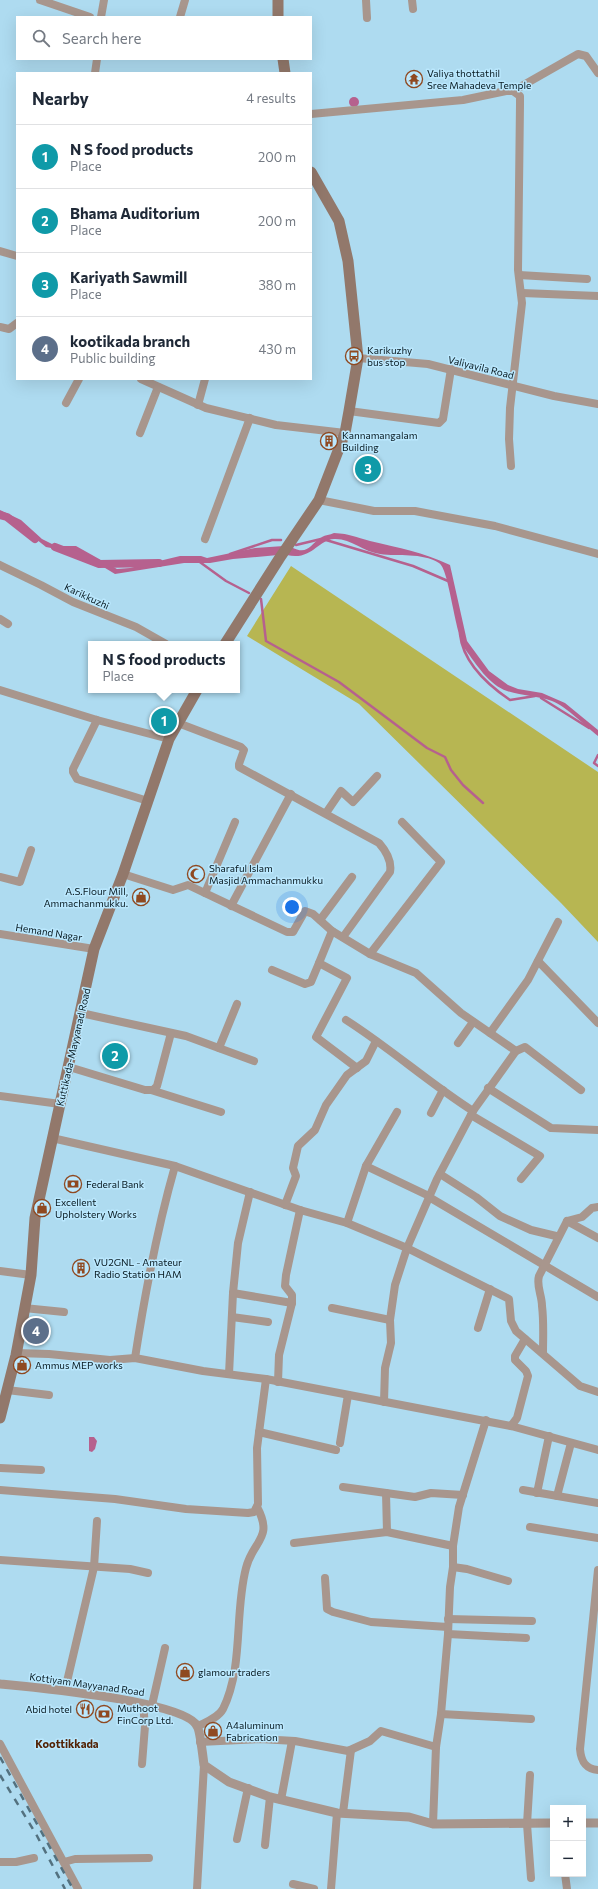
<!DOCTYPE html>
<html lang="en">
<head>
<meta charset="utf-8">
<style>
  :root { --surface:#fff; --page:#f6f6f7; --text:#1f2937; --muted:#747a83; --line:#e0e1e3; --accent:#8f4921 }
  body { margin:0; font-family:Commissioner,sans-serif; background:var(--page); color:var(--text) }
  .controls { position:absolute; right:12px; bottom:12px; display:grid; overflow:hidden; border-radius:0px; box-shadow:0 4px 16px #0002 }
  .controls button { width:36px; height:36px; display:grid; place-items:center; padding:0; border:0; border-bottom:1px solid var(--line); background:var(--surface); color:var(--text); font:20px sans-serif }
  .you { position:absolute; left:292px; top:907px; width:14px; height:14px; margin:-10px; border:3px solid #fff; border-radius:50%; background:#1a73e8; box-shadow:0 0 0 6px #1a73e833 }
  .badge { display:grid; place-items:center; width:26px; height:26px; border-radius:50%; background:var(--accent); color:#fff; font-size:13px; font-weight:700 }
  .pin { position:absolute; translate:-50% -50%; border:2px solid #fff; box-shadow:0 1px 4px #0006 }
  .popup { position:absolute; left:88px; top:641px; width:152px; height:52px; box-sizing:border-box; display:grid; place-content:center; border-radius:0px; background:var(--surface); filter:drop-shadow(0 1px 3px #0005); font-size:13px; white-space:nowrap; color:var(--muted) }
  .popup b { font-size:15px; color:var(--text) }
  .popup::after { content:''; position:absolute; left:50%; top:100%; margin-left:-8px; border:8px solid transparent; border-top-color:var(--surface) }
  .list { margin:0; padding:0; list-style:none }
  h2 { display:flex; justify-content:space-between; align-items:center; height:52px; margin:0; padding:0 16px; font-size:17px }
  h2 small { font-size:13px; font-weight:400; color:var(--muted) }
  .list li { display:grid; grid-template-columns:26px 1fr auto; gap:12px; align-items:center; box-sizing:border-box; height:64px; padding:0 16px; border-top:1px solid var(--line) }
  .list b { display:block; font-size:15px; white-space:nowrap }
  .list p { margin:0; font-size:13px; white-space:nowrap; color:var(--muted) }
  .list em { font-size:13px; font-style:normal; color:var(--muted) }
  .icon { flex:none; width:22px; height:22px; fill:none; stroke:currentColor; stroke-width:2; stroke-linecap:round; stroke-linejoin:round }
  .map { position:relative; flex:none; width:598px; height:1889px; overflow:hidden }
  .search { position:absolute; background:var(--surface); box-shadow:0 4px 16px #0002; left:16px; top:16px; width:296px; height:44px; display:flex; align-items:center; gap:10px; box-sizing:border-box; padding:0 14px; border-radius:0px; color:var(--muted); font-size:15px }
  .panel { position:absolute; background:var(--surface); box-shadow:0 4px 16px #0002; left:16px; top:72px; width:296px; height:308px; border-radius:0px }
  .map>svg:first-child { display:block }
  .green { fill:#b7b652 }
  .water { fill:#b6618e }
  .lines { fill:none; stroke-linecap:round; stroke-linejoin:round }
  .stream { stroke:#b6618e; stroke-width:2.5 }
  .canal { stroke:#b6618e; stroke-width:8 }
  .minor { stroke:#a8968d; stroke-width:8 }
  .tertiary { stroke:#a8968d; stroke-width:9 }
  .secondary { stroke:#92786b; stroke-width:11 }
  .rail { stroke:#53717f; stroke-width:2.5; stroke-dasharray:7 7; stroke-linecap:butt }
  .labels { text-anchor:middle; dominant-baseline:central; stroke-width:3; stroke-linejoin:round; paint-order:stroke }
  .poi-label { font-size:10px; fill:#071920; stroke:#bbe8fe; text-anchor:start }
  .street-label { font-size:10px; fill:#071920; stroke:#bbe8fe }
  .neighbourhood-label { font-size:11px; font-weight:bold; fill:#532407; stroke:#bbe8fe }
</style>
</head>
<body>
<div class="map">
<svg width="598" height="1889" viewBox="0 0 598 1889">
  <rect width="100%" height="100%" fill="#aedbf0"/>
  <!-- green -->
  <polygon class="green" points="291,566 598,772 598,942 561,903 359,704 247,636"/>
  <!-- water -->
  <g class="water">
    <circle cx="354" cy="102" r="5"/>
    <polygon points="0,510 21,520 42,539 56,546 76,546 117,569 130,568 180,556 201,556 207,558 255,548 284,546 278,555 233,559 210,563 184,563 115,574 82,554 46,547 17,524 0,516"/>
    <path d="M334 533C351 534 355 537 370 541 400 548 422 552 450 565L467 641 489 671 508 685 518 689 542 693 565 703 598 730V736C585 726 567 707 552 701 538 696 522 696 507 691 489 685 476 664 465 649 455 635 449 568 439 563 421 552 399 557 380 554 364 552 350 538 334 539 318 540 311 561 287 555L291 547C308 556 309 545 322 537 325 535 330 535 334 533Z"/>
    <polygon points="89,1437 94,1437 97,1441 95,1449 92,1452 89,1451"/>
  </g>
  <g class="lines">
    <!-- stream -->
    <g class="stream">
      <polyline points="326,540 413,566 448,581"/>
      <polyline points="296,545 321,539"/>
      <polyline points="230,554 272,540 281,540"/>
      <polyline points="197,560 226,581 249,593"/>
      <polyline points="261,599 266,641 339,682 427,748 445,757 451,770 463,785 483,803"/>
      <path d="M460 634C463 663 488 685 510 700L535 696"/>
      <polyline points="541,698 589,728"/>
      <polyline points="598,755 594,763 598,766"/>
    </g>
    <!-- canal -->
    <g class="canal">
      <polyline points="0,515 7,517 35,539"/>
      <polyline points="55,547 99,564 159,563"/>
    </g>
    <!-- minor -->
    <g class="minor">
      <polyline points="40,0 90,17"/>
      <polyline points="366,0 367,18"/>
      <polyline points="412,0 413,9"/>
      <polyline points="101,17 104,0"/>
      <polyline points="180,17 185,0"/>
      <polyline points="95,73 97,59"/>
      <polyline points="311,114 463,100 506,91 513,91 578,54 586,56 598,73"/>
      <polyline points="0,251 17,256"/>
      <polyline points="519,275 587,279"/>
      <polyline points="522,293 598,296"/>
      <polyline points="0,327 9,329 17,323"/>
      <polyline points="358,358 428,364 554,396 598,404"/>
      <polyline points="141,379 206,408 276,425 345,433"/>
      <polyline points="66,403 79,379"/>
      <polyline points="198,405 205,379"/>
      <polyline points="349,411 439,423 443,419 451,369"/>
      <polyline points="140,433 158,387"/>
      <polyline points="511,466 509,439 510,408 522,303 518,270 520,104 520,96 513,91"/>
      <polyline points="319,500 374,511 415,511 495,526 598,554"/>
      <polyline points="205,539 250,418"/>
      <polyline points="0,565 41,585 73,602 136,627 166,644"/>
      <polyline points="0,619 8,624"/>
      <polyline points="0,690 97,720 169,739"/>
      <polyline points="97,720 73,769 73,772 77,779 148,801"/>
      <path d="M178 723 241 747 244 750 239 764V767L379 843C386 851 392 861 390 872L343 937"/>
      <polyline points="326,813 341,791 353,802 377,776"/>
      <polyline points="123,874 173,890 188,885 287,932 293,932 305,911 313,914 332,931 370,954 416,973 461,1013 516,1051 473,1111 437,1179 407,1248 395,1285 390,1320 391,1343 385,1368 384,1402"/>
      <polyline points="0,877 20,882 31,850"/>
      <polyline points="205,893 235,822"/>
      <polyline points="231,906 291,794"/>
      <polyline points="320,920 352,877"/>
      <polyline points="332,931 319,963 347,978 316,1037 357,1068"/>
      <polyline points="0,934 94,949"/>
      <polyline points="370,954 441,862 402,822"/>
      <polyline points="538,961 598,1023"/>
      <polyline points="272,970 305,984 311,982 319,963"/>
      <polyline points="81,1013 186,1036 254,1061"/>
      <path d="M346 1020C390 1048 429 1083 473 1111"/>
      <polyline points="490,1033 528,980 558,922"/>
      <polyline points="458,1043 473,1022"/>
      <polyline points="219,1048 237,1004"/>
      <polyline points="516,1051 525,1047 581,1090"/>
      <polyline points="69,1067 145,1090 153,1090 157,1086 171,1033"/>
      <polyline points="488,1088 551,1128 598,1130"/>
      <polyline points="151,1090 221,1112"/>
      <polyline points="0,1096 60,1104"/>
      <polyline points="431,1113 443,1090"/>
      <polyline points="471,1115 540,1156 521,1179"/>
      <polyline points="52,1138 175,1166 300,1210 347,1223 407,1248 509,1299 511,1321 516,1331 580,1386 598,1392"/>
      <polyline points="366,1166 429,1196"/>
      <polyline points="440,1174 476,1197 500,1216 531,1230 556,1236"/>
      <polyline points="429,1197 598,1297"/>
      <polyline points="285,1205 296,1176 293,1168 298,1146 315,1130 326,1105 347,1075 366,1061 376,1041"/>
      <polyline points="567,1221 598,1238"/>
      <polyline points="347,1223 366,1166 397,1112"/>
      <polyline points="0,1271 31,1275"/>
      <polyline points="233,1293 292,1303"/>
      <polyline points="24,1308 64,1312"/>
      <polyline points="332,1308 390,1320"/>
      <polyline points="232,1317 268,1322"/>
      <polyline points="478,1328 490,1289"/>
      <polyline points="15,1353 49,1354 110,1360 135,1358 203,1371 266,1379 511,1426 598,1450"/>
      <path d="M543 1353C543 1338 544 1322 542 1306 542 1295 536 1286 539 1276L567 1221 582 1217 592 1208 598 1207"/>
      <path d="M135 1358C145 1293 157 1229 175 1166"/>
      <polyline points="229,1374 233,1293 238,1243 250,1192"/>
      <polyline points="278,1382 279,1355 292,1303 292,1295 285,1286 286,1275 300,1210"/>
      <polyline points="7,1390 49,1395"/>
      <polyline points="511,1426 517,1418 528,1376 526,1371 515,1360 515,1356 525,1339"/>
      <polyline points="259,1432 336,1450"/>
      <polyline points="340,1443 348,1395"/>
      <polyline points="0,1468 41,1470"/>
      <polyline points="343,1487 415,1497 431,1493 463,1495"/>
      <polyline points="0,1490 115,1499 186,1509 248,1513 254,1512 258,1504 257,1448 266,1379"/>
      <polyline points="523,1490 598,1503"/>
      <polyline points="386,1493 387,1532"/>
      <polyline points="537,1493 549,1436"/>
      <polyline points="557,1496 571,1443"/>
      <polyline points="530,1527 598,1538"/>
      <polyline points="294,1543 387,1532 453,1546"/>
      <polyline points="0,1560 130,1569 148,1573"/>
      <polyline points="453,1567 467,1569 508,1581"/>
      <path d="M598 1570 580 1749C581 1761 585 1769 598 1770"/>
      <polyline points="325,1578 327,1609 333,1612 371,1622 448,1627"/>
      <polyline points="448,1619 532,1621"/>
      <polyline points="448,1634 526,1638"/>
      <polyline points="65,1690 94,1567 97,1521"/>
      <polyline points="152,1705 165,1648"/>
      <polyline points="441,1714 531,1719"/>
      <path d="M198 1726C206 1722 218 1718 223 1709 244 1666 234 1614 246 1568 253 1540 274 1539 257 1507"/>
      <polyline points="200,1742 260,1739 295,1741 348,1751 370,1741 381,1731 436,1747"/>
      <polyline points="0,1744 78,1889"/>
      <polyline points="142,1764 145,1726 143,1704"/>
      <polyline points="530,1775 527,1824 531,1878"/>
      <polyline points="281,1800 292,1741"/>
      <polyline points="343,1813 351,1750"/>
      <polyline points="433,1824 436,1747 441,1714 448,1634 450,1587 453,1567 453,1546 459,1507 486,1420"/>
      <polyline points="237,1839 248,1788"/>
      <polyline points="265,1845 270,1797"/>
      <polyline points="0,1862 16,1862 34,1858"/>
      <polyline points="64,1862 75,1859 149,1858"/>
      <polyline points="565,1874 567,1889"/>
      <polyline points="293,1884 314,1889"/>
      <polyline points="197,1889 204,1765"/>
      <polyline points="331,1889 337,1813"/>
    </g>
    <!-- tertiary -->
    <g class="tertiary">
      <path d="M0 1684C31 1687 185 1701 197 1726 200 1730 203 1757 204 1765L229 1782 270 1797 337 1813 409 1817 433 1824 553 1823"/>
      <polyline points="583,1823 598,1823"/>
    </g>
    <!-- secondary -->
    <g class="secondary">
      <polyline points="278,0 278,17"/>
      <polyline points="283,59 285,73"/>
      <polyline points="225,644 279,559 319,500 345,433 349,411 358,358 348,261 339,221 311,172"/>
      <polyline points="0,1418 16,1355 31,1275 35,1218 94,949 123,874 169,739 197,690"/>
    </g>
    <!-- rail -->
    <g class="rail">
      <polyline points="0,1757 73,1889"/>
      <polyline points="0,1775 36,1834 65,1889"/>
    </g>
  </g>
  <!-- icons -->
  <defs>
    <g id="temple-ring" transform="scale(0.9)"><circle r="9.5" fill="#bbe8fe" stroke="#8f4921" stroke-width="1.5"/><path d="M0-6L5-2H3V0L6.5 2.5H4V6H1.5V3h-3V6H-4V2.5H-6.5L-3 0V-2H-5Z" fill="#8f4921"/></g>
    <g id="bus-ring" transform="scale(0.9)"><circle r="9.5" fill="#bbe8fe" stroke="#8f4921" stroke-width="1.5"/><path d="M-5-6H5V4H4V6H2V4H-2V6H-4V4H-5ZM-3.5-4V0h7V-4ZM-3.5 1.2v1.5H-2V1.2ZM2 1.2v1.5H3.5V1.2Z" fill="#8f4921"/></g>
    <g id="building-ring" transform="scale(0.9)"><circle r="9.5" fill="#bbe8fe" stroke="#8f4921" stroke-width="1.5"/><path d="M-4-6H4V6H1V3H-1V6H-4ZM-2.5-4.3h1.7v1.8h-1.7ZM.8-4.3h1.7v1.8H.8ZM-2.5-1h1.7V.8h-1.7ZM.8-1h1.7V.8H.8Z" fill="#8f4921"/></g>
    <g id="mosque-ring" transform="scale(0.9)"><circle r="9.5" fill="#bbe8fe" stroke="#8f4921" stroke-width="1.5"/><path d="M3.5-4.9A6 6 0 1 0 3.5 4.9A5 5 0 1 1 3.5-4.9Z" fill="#8f4921"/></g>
    <g id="shop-ring" transform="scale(0.9)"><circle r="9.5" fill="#bbe8fe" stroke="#8f4921" stroke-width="1.5"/><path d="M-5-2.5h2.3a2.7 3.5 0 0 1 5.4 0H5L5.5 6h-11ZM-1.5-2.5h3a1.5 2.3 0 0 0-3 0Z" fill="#8f4921"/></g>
    <g id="bank-ring" transform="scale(0.9)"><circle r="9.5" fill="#bbe8fe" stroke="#8f4921" stroke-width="1.5"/><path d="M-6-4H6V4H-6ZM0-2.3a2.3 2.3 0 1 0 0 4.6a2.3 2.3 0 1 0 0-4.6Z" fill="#8f4921"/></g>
    <g id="restaurant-ring" transform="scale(0.9)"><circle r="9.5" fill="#bbe8fe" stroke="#8f4921" stroke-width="1.5"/><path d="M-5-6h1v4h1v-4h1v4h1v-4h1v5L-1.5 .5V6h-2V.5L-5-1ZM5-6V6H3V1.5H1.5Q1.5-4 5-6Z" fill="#8f4921"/></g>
  </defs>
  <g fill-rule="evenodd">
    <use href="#temple-ring" x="414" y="79"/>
    <use href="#bus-ring" x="354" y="356"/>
    <use href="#building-ring" x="329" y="441"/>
    <use href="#mosque-ring" x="196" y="874"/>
    <use href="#shop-ring" x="141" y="897"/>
    <use href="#bank-ring" x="73" y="1184"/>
    <use href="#shop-ring" x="42" y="1208"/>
    <use href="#building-ring" x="81" y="1268"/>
    <use href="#shop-ring" x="22" y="1365"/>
    <use href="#shop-ring" x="185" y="1672"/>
    <use href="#restaurant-ring" x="85" y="1709"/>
    <use href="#bank-ring" x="104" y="1714"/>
    <use href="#shop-ring" x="213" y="1731"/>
  </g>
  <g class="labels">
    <!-- poi labels -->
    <g class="poi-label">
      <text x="427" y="73">Valiya thottathil<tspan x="427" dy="12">Sree Mahadeva Temple</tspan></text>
      <text x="367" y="350">Karikuzhy<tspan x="367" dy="12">bus stop</tspan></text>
      <text x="342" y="435">Kannamangalam<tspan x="342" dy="12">Building</tspan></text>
      <text x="209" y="868">Sharaful Islam<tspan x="209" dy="12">Masjid Ammachanmukku</tspan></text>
      <text x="128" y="891" text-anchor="end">A.S.Flour Mill,<tspan x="128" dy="12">Ammachanmukku.</tspan></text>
      <text x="86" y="1184">Federal Bank</text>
      <text x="55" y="1202">Excellent<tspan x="55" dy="12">Upholstery Works</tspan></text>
      <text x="94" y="1262">VU2GNL - Amateur<tspan x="94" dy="12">Radio Station HAM</tspan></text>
      <text x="35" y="1365">Ammus MEP works</text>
      <text x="198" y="1672">glamour traders</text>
      <text x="117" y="1708">Muthoot<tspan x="117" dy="12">FinCorp Ltd.</tspan></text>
      <text x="72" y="1709" text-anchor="end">Abid hotel</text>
      <text x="226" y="1725">A4aluminum<tspan x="226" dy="12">Fabrication</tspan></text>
    </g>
    <!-- street labels -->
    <g class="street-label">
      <text transform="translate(481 367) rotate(14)">Valiyavila Road</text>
      <text transform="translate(87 596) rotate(25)">Karikkuzhi</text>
      <text transform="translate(49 932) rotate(9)">Hemand Nagar</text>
      <text transform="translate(73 1047) rotate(-77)">Kuttikada-Mayyanad Road</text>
      <text transform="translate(87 1684) rotate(8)">Kottiyam Mayyanad Road</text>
    </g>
    <!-- neighbourhood labels -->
    <g class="neighbourhood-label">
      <text x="67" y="1743">Koottikkada</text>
    </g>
  </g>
</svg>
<div class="controls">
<button>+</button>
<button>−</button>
</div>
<div class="you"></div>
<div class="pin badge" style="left:164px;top:721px;background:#0f9aa8">1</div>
<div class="popup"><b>N S food products</b>Place</div>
<div class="pin badge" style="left:115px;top:1056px;background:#0f9aa8">2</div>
<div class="pin badge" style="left:368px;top:469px;background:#0f9aa8">3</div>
<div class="pin badge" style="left:36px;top:1331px;background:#5c6f8a">4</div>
<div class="search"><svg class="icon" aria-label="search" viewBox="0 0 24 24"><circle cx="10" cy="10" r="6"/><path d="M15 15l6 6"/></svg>Search here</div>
<section class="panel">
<h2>Nearby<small>4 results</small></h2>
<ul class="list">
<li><span class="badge" style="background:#0f9aa8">1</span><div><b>N S food products</b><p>Place</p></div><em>200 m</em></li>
<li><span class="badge" style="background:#0f9aa8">2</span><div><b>Bhama Auditorium</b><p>Place</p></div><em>200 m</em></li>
<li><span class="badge" style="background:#0f9aa8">3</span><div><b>Kariyath Sawmill</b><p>Place</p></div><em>380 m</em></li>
<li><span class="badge" style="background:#5c6f8a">4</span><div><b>kootikada branch</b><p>Public building</p></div><em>430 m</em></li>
</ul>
</section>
</div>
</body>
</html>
